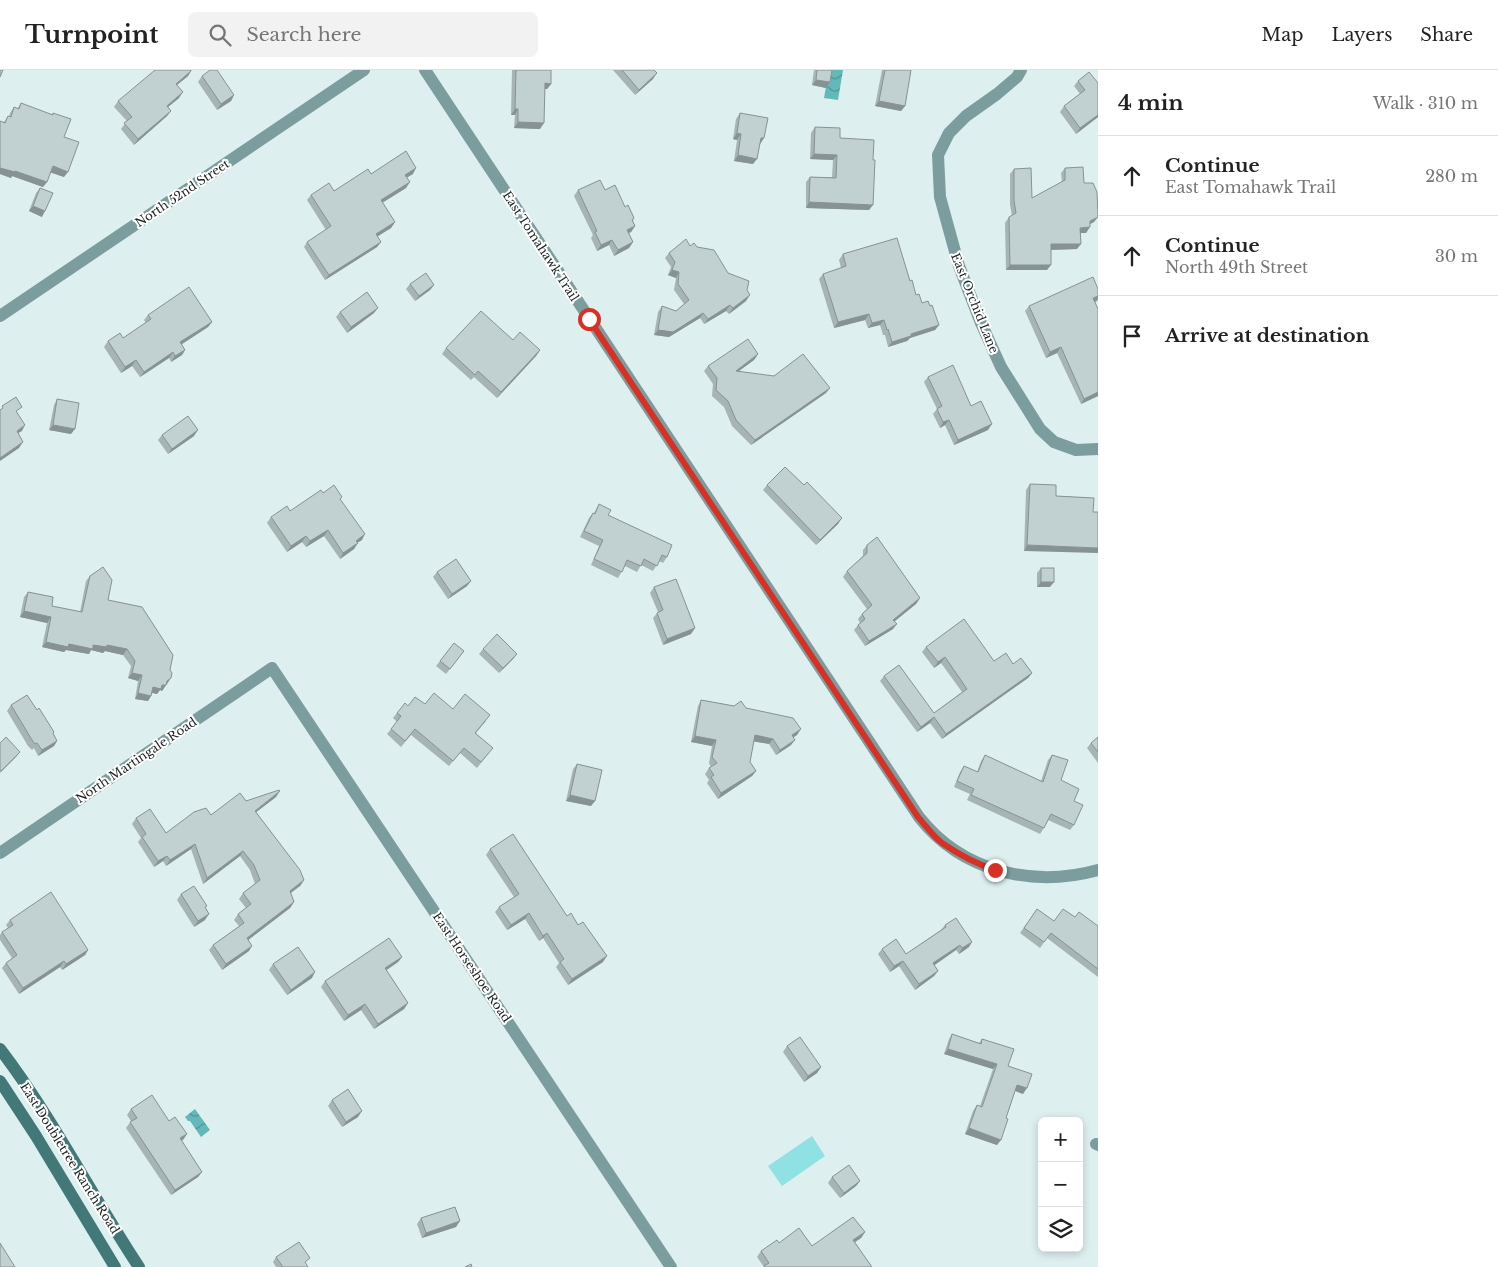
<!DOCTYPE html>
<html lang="en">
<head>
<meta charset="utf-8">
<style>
  :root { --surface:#fff; --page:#f2f2f2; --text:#222; --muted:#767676; --line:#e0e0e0 }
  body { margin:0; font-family:"Libre Baskerville",serif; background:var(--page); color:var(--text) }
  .controls { position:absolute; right:15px; bottom:15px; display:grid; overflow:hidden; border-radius:8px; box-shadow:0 2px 8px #0003 }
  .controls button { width:45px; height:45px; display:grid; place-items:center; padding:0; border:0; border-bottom:1px solid var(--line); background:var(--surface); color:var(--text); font:25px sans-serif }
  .stop { position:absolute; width:15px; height:15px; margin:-11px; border:4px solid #d93025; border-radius:50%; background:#fff }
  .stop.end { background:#d93025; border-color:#fff; box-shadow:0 1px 5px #0008 }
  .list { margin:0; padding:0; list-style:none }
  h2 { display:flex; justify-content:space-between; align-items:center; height:65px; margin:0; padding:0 20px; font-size:21px }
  h2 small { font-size:16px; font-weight:400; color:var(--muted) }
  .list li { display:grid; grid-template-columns:32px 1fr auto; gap:15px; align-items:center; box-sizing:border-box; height:80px; padding:0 20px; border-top:1px solid var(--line) }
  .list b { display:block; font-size:19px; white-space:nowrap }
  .list p { margin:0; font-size:16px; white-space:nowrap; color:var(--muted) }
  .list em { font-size:16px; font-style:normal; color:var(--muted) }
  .icon { flex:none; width:28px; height:28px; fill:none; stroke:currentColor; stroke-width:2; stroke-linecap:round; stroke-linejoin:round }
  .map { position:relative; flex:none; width:1098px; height:1197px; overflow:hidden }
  header { display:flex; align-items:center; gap:30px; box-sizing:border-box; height:70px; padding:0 25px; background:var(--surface); border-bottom:1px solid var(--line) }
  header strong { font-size:24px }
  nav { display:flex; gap:28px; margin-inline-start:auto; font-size:18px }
  .search { width:350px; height:45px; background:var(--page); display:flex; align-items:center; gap:12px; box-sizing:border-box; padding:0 18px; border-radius:8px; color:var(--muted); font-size:19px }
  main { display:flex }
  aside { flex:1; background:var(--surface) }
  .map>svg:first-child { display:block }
  .green { fill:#90e1e3 }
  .water { fill:url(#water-waves) }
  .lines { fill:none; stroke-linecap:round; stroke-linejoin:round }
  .minor { stroke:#7c9d9e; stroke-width:12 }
  .tertiary { stroke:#7c9d9e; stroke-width:12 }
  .secondary { stroke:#437879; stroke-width:12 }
  .wall { fill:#a6b4b4 }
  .shaded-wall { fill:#879292 }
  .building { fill:#c1d1d1; stroke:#879292 }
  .route { stroke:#d93025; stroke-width:6 }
  .labels { text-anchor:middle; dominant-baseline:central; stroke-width:4; stroke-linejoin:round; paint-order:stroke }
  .street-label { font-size:12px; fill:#1b2121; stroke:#fff }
</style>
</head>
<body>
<header>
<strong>Turnpoint</strong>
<div class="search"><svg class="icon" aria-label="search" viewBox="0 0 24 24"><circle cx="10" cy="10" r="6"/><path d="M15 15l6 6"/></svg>Search here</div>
<nav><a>Map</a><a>Layers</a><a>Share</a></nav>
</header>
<main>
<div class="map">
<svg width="1098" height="1197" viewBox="0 0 1098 1197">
  <defs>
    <pattern id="water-waves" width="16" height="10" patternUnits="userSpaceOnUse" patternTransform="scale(1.25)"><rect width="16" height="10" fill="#63b8ba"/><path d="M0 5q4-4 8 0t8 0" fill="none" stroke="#519597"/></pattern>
  </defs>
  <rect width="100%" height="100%" fill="#deefef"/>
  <!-- green -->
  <polygon class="green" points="812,1066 825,1086 782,1116 768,1096"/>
  <!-- water -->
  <g class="water">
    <polygon points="829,0 843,0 838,30 824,28"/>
    <polygon points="195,1039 210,1060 201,1067 190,1051 188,1051 185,1047"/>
  </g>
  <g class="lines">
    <!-- minor -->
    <g class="minor">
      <path d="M425 0 919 747C962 802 1033 818 1098 800"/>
      <polyline points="1021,0 1017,7 997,24 966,46 949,63 938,85 940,127 959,196 981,253 1001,297 1040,359 1054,372 1076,380 1098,379"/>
      <polyline points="0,783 272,598 671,1197"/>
      <polyline points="1096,1074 1098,1075"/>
    </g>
    <!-- tertiary -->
    <polyline class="tertiary" points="0,246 364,0"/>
    <!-- secondary -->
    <g class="secondary">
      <path d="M0 979C52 1047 92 1126 139 1197"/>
      <polyline points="0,1011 36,1066 115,1197"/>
    </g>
  </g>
  <!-- wall -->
  <g class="wall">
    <polygon points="512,0 551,0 551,14 547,19 545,19 540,59 514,58 515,45 511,45"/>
    <polygon points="613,0 654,0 653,9 635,25"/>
    <polygon points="814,0 832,0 830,12 826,18 812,15"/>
    <polygon points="882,0 911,0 905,36 901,41 875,36"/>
    <polygon points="191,1 188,6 177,15 179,28 168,37 171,41 167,46 134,75 121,59 127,51 114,37 118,31"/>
    <polygon points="1089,2 1098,47 1076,64 1060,42 1064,36 1080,24 1074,16 1078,11"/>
    <polygon points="202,6 234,25 231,31 217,40 198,12"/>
    <polygon points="21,33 52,45 53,43 64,67 64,107 51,102 47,112 43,117 12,106 11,108 0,104 0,51 4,52 8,46 9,47 10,43 14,37 17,39"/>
    <polygon points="740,43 764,68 760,74 753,94 734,91 737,70 733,69 736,49"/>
    <polygon points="815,57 840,68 869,140 806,138 806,112 810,107 832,107 833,90 810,89 811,63"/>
    <polygon points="1065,98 1084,113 1094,152 1090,154 1086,163 1081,163 1077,179 1051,180 1047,200 1006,200 1005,153 1009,147 1012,146 1010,135 1010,104 1014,99 1032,128 1062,112 1061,103"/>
    <polygon points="371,104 413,104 407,107 406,118 382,133 395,152 391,158 377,166 381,172 377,177 325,210 304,177 307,172 326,160 307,130 311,125 334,121"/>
    <polygon points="40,118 42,147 29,141 36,123"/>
    <polygon points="578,120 605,120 625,137 634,148 633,151 635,156 631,162 629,163 633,172 629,178 614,186 609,175 597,181 591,168 593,165 574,126"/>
    <polygon points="690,176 697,177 728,203 747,220 746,231 729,244 726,241 704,254 700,248 669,267 654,265 658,242 662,236 676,241 684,234 674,220 676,208 668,205 671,197 665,188 669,183"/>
    <polygon points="843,184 910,211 916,225 922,233 930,236 939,255 935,260 910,268 907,271 888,277 885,265 883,265 880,255 868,258 865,250 834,258 819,209 823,204 841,198 839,190"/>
    <polygon points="410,214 434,215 430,220 415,231 406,219"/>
    <polygon points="1097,231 1095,232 1098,326 1081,334 1057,283 1046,288 1025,241 1029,236"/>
    <polygon points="340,242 374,243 347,263 336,247"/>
    <polygon points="148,245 212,252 208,257 182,274 185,280 182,285 171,292 169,288 140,307 132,296 121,303 104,277 108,271 123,268 146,253 144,250"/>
    <polygon points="513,270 540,280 536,286 497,328 474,307 471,310 442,284 446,278"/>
    <polygon points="758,284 754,290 739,301 826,323 751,375 732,356 724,337 712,326 713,314 704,301 708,296"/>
    <polygon points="928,307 971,336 988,360 954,375 945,355 940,358 933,344 937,339 924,312"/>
    <polygon points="57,329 71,364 49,360 54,335"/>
    <polygon points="162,365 194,366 168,384 158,370"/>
    <polygon points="1030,414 1056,426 1094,428 1024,481 1026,420"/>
    <polygon points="767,415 804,415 838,454 816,475 763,420"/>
    <polygon points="323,423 342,427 340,430 362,470 357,473 354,479 340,489 324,466 306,477 302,472 287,482 267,453 271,447 290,441"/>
    <polygon points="599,434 608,445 667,487 663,493 659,491 653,501 641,495 637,502 625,496 618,508 591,495 599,476 580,467 589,448 593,443 594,443"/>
    <polygon points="867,475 920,528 916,534 894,551 893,559 865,576 854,560 858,555 860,553 858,549 862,544 867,539 843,507 847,501 863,486 863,480"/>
    <polygon points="1041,498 1050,517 1037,517 1037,503"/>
    <polygon points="437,502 467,516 448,529 433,507"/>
    <polygon points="90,506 108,530 170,600 167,614 162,621 160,620 157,624 152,623 151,626 148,631 135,629 138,611 128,608 131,596 123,585 105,581 103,583 91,580 89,584 66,580 64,582 42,577 47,553 20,547 24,527 28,522 52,536 80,542 86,511"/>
    <polygon points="654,517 691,564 663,575 653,548 658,542 650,523"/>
    <polygon points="926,577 994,591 1013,594 1032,603 1028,608 942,669 930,653 917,662 880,611 884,606 934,643 962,622 941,593 934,598 922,582"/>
    <polygon points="483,579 517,584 513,589 499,603 479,584"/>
    <polygon points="464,581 446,604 436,596 440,591"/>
    <polygon points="701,630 746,638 797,665 793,667 791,675 776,685 769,674 754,671 750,692 756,701 752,706 718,729 707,713 709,710 705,704 709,698 711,697 709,693 712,676 691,672 698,636"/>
    <polygon points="425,634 453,639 486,651 476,663 489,683 477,698 460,683 449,696 411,665 401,677 387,664 397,652 393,648 397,643 408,636"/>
    <polygon points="11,635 53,664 57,671 54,676 38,686 34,678 32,680 28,676 7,641"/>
    <polygon points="1098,667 1098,693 1087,678 1091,673"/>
    <polygon points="985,685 1041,711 1048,690 1052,685 1061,710 1074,731 1074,755 1070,760 1048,750 1044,758 1040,764 967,730 970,724 954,717 960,702 964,696 977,702 981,691"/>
    <polygon points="577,694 591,736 566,731 573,699"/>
    <polygon points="276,727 256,742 304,810 300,816 291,823 294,832 290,838 248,870 249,881 222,900 209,880 213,875 239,856 234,850 238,844 246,838 239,829 243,823 255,814 250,800 240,786 203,814 191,779 166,796 163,791 154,797 138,772 141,768 132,754 136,748 166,763 246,731"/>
    <polygon points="490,779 567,846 603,892 568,915 556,897 559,893 543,868 539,871 525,849 507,860 495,842 499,837 514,827 486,785"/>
    <polygon points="181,824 205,838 205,850 194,857 177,830"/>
    <polygon points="1037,839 1054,851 1075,847 1098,856 1098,907 1047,868 1040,878 1020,863"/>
    <polygon points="10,850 88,880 85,885 62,900 60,897 19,924 2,898 6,893 12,888 0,870 0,865 2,862 8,858 6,855"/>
    <polygon points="945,855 969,877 959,884 956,880 934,895 938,901 934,906 915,920 899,896 890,902 878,884 882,879 906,884 941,860"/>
    <polygon points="402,887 398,892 386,900 408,933 404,939 374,959 361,940 344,951 321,917 325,911"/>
    <polygon points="273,894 312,908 287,925 269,900"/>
    <polygon points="952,964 979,973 982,969 1008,996 1023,1024 1015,1021 997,1075 965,1064 973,1041 977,1035 980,1036 993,999 944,984 949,969"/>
    <polygon points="787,976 821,997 817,1003 804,1012 783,982"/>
    <polygon points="332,1030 358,1047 342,1057 328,1036"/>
    <polygon points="131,1039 169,1051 187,1064 181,1070 202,1102 198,1107 171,1125 126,1058 131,1051 127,1045"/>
    <polygon points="832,1107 860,1111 856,1116 840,1128 828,1113"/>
    <polygon points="421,1148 456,1157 422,1168 417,1154"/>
    <polygon points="865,1162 861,1168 855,1172 871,1197 764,1197 757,1187 761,1181 779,1173 812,1176"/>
    <polygon points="276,1187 306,1194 308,1197 276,1197 273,1192"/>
  </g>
  <!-- shaded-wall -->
  <g class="shaded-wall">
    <polygon points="191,1 188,6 172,19 176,14"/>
    <polygon points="657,3 653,9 635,25 639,20"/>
    <polygon points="816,10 830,12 826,18 812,15"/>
    <polygon points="545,13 551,14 547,19 541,19"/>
    <polygon points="183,22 179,28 163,41 167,36"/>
    <polygon points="234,25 231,31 217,40 221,34"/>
    <polygon points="879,31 905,36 901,41 875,36"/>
    <polygon points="515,39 518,39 515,45 511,45"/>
    <polygon points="171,41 167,46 134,75 138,69"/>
    <polygon points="1098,45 1098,47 1076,64 1080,58"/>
    <polygon points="518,52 544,53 540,59 514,58"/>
    <polygon points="737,63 741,64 737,70 733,69"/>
    <polygon points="761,68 764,68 760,74 757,73"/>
    <polygon points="814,84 837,85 833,90 810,89"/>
    <polygon points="738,85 757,89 753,94 734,91"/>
    <polygon points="53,96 68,102 64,107 49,102"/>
    <polygon points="0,98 15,101 47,112 43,117 12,106 11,108 0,104"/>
    <polygon points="416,98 413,104 401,111 405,105"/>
    <polygon points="410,112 406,118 377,136 381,130"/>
    <polygon points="809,132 873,135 869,140 806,138"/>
    <polygon points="33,136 45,141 42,147 29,141"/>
    <polygon points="1098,147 1094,152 1086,156 1090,151"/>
    <polygon points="395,152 391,158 372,170 376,164"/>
    <polygon points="635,156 631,162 624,165 627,160"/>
    <polygon points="1090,157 1086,163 1077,163 1080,158"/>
    <polygon points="612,170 609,175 597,181 601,175"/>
    <polygon points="381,172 377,177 325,210 329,205"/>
    <polygon points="633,172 629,178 614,186 618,180"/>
    <polygon points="1051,174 1081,174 1077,179 1047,180"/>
    <polygon points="1010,195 1051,195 1047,200 1006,200"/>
    <polygon points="672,200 679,202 676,208 668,205"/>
    <polygon points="434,215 430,220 415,231 419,226"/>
    <polygon points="750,225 746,231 729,244 733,238"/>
    <polygon points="1098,226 1098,229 1097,231 1089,234 1093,228"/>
    <polygon points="730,235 726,241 704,254 708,249"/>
    <polygon points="378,238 374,243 347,263 351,257"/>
    <polygon points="703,243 700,248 669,267 654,265 658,260"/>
    <polygon points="869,244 865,250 834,258 838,252"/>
    <polygon points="884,250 880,255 868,258 872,253"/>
    <polygon points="212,252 208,257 176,278 180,272"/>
    <polygon points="939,255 935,260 910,268 907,271 888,277 892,272 911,264"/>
    <polygon points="1061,277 1057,283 1046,288 1050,282"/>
    <polygon points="185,280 182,285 171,292 175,286"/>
    <polygon points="540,280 536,286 497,328 501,322"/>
    <polygon points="173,282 169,288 140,307 144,302"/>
    <polygon points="758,284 754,290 732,306 736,301"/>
    <polygon points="136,290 132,296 121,303 125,297"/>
    <polygon points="830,318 826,323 751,375 755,370"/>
    <polygon points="1098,322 1098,326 1081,334 1084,329"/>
    <polygon points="949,350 945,355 940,358 943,352"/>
    <polygon points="992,354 988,360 954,375 958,370"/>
    <polygon points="25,355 22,361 13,366 17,361"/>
    <polygon points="53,355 75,359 71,364 49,360"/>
    <polygon points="198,360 194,366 168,384 172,379"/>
    <polygon points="23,372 19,378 0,391 0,388"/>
    <polygon points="842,448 838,454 816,475 820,470"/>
    <polygon points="328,460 324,466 306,477 310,471"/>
    <polygon points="365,464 362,470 352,476 356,471"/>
    <polygon points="306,466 302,472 287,482 291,476"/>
    <polygon points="358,473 354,479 340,489 343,483"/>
    <polygon points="1027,475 1098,478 1098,483 1024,481"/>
    <polygon points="471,511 467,516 448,529 452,524"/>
    <polygon points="1041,512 1054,512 1050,517 1037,517"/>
    <polygon points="920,528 916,534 889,556 893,550"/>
    <polygon points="24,541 51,547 47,553 20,547"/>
    <polygon points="897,554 893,559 865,576 869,571"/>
    <polygon points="695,558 691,564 663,575 667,569"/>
    <polygon points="46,572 69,574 107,575 127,579 123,585 105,581 103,583 91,580 89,584 66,580 64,582 42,577"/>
    <polygon points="517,584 513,589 499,603 503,598"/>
    <polygon points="945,587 941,593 934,598 938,592"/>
    <polygon points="132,603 142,605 138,611 128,608"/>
    <polygon points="1032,603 1028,608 942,669 946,664"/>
    <polygon points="171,608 167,614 165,615 166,615 162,621 160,620 157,624 149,622 153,617 162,615"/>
    <polygon points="138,623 151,626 148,631 135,629"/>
    <polygon points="934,647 930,653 917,662 921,657"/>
    <polygon points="801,659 797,665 788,671 792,665"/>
    <polygon points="755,665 773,669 769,674 751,671"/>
    <polygon points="695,666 716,670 712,676 691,672"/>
    <polygon points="795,670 791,675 776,685 780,680"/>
    <polygon points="57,671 54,676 38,686 42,680"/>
    <polygon points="20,682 16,687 0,703 0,702"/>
    <polygon points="756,701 752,706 718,729 721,723"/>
    <polygon points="280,721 276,727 251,746 255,741"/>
    <polygon points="570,725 595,731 591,736 566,731"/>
    <polygon points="195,774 191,779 166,796 170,790"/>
    <polygon points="243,781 240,786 203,814 207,808"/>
    <polygon points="167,786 163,791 154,797 158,791"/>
    <polygon points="304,810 300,816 286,826 290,821"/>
    <polygon points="294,832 290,838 243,874 247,868"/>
    <polygon points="529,843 525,849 507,860 511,855"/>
    <polygon points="209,844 205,850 194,857 198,851"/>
    <polygon points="547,863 543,868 539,871 543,866"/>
    <polygon points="972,872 969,877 959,884 962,878"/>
    <polygon points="960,875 956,880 929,899 933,893"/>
    <polygon points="252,876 249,881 222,900 226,894"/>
    <polygon points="88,880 85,885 62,900 66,894"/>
    <polygon points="607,886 603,892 568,915 572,909"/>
    <polygon points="402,887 398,892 381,904 385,898"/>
    <polygon points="64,891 60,897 19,924 23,918"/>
    <polygon points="903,891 899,896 890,902 894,896"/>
    <polygon points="938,901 934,906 915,920 919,914"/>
    <polygon points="315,902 312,908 287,925 291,920"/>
    <polygon points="408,933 404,939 374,959 378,954"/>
    <polygon points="365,934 361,940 344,951 348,945"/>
    <polygon points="948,979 997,994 993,999 944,984"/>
    <polygon points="821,997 817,1003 804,1012 808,1006"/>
    <polygon points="1017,1015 1027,1018 1023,1024 1013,1020"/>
    <polygon points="362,1041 358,1047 342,1057 346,1052"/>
    <polygon points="969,1058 1001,1070 997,1075 965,1064"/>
    <polygon points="187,1064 183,1070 176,1074 180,1068"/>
    <polygon points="202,1102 198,1107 171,1125 175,1120"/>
    <polygon points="860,1111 856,1116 840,1128 844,1123"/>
    <polygon points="460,1151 456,1157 422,1168 426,1163"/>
    <polygon points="865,1162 861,1168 849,1176 853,1170"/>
  </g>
  <!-- building -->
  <g class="building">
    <polygon points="0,0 3,0 0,7"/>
    <polygon points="155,0 191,0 191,1 176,14 183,22 167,36 171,41 138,69 124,53 132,47 118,31"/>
    <polygon points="210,0 217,0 234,25 221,34 202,6"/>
    <polygon points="516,0 551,0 551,14 545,13 544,53 518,52 518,39 515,39"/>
    <polygon points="622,0 654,0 657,3 639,20"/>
    <polygon points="817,0 832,0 830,12 816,10"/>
    <polygon points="885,0 911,0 905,36 879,31"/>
    <polygon points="1089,2 1098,13 1098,45 1080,58 1064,36 1085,20 1078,11"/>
    <polygon points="21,33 53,45 53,43 71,49 64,67 79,72 68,102 53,96 47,112 15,101 15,102 0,98 0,51 5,53 8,46 11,47 14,37 19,39"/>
    <polygon points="740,43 768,48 764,68 761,68 757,89 738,85 741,64 737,63"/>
    <polygon points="815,57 840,58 840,68 874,70 873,90 875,90 873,135 809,132 810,107 836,108 837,85 814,84"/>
    <polygon points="406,81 416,98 405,105 410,112 381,130 395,152 376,164 381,172 329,205 307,172 331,156 311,125 329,113 334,121 368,99 371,104"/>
    <polygon points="1083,97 1084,113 1093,113 1097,122 1098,147 1090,151 1090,157 1080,158 1081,174 1051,174 1051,195 1010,195 1009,147 1016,143 1014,130 1014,99 1031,98 1032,128 1065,110 1065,98"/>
    <polygon points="600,110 605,120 615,115 625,137 628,135 634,148 632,150 635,156 627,160 633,172 618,180 612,170 601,175 595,162 597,161 578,120"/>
    <polygon points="40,118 53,123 45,141 33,136"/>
    <polygon points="897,168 910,211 912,210 916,225 919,224 922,233 928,231 930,236 932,235 939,255 911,264 911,266 892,272 888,259 887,260 884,250 872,253 869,244 838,252 823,204 846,196 843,184"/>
    <polygon points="686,169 690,176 694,173 697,177 714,180 728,203 749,211 747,220 750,225 733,238 730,235 708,249 703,243 673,262 658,260 662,236 676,241 689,230 678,214 679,202 672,200 675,192 669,183"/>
    <polygon points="426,203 434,215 419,226 410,214"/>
    <polygon points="1093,207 1098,219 1098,226 1093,228 1098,239 1098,322 1084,329 1061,277 1050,282 1029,236"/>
    <polygon points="189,217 212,252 180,272 185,280 175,286 173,282 144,302 136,290 125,297 108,271 120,263 123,268 151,249 148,245"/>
    <polygon points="367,222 378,238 351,257 340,242"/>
    <polygon points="481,241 513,270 520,262 540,280 501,322 478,301 475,305 446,278"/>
    <polygon points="748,269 758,284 736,301 774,306 803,284 830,318 755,370 736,350 728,331 716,320 717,308 708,296"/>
    <polygon points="953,295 971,336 981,331 992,354 958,370 949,350 943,352 937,339 942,336 928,307"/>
    <polygon points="16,327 22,337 16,341 25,355 17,361 23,372 0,388 0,340 3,338 2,336"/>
    <polygon points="57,329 79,333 75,359 53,355"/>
    <polygon points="188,346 198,360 172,379 162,365"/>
    <polygon points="785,397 804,415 807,412 842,448 820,470 767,415"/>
    <polygon points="1030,414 1056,415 1056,426 1094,428 1093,442 1098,442 1098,478 1027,475"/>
    <polygon points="334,415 342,427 340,429 365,464 356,471 358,473 343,483 328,460 310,471 306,466 291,476 271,447 287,436 290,441 321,420 323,423"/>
    <polygon points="599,434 611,440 608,445 672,475 667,487 662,485 657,496 644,489 641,496 627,490 622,502 594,489 603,470 584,461 593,443 595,444"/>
    <polygon points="877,467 920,528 893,550 897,554 869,571 858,555 865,549 862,544 872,535 847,501 867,483 867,475"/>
    <polygon points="456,489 471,511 452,524 437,502"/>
    <polygon points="103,497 112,510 108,530 142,537 173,585 170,600 172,603 171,608 167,611 166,615 162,615 161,619 153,617 151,626 138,623 142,605 132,603 135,591 127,579 107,575 107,577 93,575 93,579 69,574 68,577 46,572 51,547 24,541 28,522 53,527 52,536 82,542 90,506"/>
    <rect x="1041" y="498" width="13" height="14"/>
    <polygon points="676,509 695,558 667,569 657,543 663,540 654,517"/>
    <polygon points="964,549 994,591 1006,583 1013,594 1021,588 1032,603 946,664 934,647 921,657 884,606 899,595 934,643 967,619 945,587 938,592 926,577"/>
    <polygon points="497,564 517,584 503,598 483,579"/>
    <polygon points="454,573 464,581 450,599 440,591"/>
    <polygon points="434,623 453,639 465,624 490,645 475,663 493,678 481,692 464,678 453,691 415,659 405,671 391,659 401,646 397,643 405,633 408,636 415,627 425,634"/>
    <polygon points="27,625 37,640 39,638 54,662 53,663 57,671 42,680 37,673 35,674 32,670 11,635"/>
    <polygon points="701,630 734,636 741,631 746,638 793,648 801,659 792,665 795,670 780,680 773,669 755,665 750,692 756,701 721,723 711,707 714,705 709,698 717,693 712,687 716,670 695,666"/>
    <polygon points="6,667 20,682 1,701 0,700 0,673"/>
    <polygon points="1098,667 1098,682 1091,673"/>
    <polygon points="985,685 1043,712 1052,685 1068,690 1061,710 1079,719 1074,731 1083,735 1074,755 1051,744 1044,758 971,725 974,719 957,711 964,696 978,702"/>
    <polygon points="577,694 602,700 595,731 570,725"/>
    <polygon points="279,720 280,721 255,741 300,800 304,810 290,821 294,832 247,868 252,876 226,894 213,875 244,853 238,844 251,834 243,823 260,810 254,795 243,781 207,808 195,774 170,790 167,786 158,791 142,767 146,764 136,748 150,739 166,763 194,742 206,738 211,745 240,723 246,731"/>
    <polygon points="513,764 567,846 571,843 578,855 583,852 607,886 572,909 560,892 564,889 547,863 543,866 529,843 511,855 499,837 519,824 490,779"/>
    <polygon points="194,816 207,836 205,837 209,844 198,851 181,824"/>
    <polygon points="51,822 88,880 66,894 64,891 23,918 6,893 17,885 2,862 13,855 10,850"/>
    <polygon points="1037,839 1054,851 1063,839 1075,847 1079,842 1098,856 1098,899 1051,863 1044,872 1024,858"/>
    <polygon points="956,848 972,872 962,878 960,875 933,893 938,901 919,914 903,891 894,896 882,879 896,869 906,884 946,857 945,855"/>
    <polygon points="389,868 402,887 385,898 408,933 378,954 365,934 348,945 325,911"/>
    <polygon points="298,877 315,902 291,920 273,894"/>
    <polygon points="952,964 981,974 982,969 1014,979 1008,996 1032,1004 1027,1018 1017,1015 1006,1048 1008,1049 1001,1070 969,1058 977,1035 982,1037 997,994 948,979"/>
    <polygon points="800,967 821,997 808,1006 787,976"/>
    <polygon points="348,1019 362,1041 346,1052 332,1030"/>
    <polygon points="152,1025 169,1051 175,1047 187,1064 180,1068 202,1102 175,1120 130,1052 137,1048 131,1039"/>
    <polygon points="849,1095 860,1111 844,1123 832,1107"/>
    <polygon points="455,1137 460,1151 426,1163 421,1148"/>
    <polygon points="853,1147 865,1162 853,1170 872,1197 765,1197 764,1196 769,1193 761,1181 777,1170 779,1173 799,1158 812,1176"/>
    <polygon points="299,1172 310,1188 305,1192 308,1197 283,1197 276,1187"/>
    <polygon points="0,1173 15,1197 0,1197"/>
    <polygon points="471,1194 472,1197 465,1197"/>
  </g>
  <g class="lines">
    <!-- route -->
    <path class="route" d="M589 249 918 747C926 756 933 766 942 773 958 784 977 794 995 800"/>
  </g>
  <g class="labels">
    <!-- street labels -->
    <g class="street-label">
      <text transform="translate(182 123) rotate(-34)">North 52nd Street</text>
      <text transform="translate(541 176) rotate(57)">East Tomahawk Trail</text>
      <text transform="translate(975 233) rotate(68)">East Orchid Lane</text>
      <text transform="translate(136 690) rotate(-34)">North Martingale Road</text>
      <text transform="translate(472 897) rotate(56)">East Horseshoe Road</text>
      <text transform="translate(70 1088) rotate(58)">East Doubletree Ranch Road</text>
    </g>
  </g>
</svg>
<div class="controls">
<button>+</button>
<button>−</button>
<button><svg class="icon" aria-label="layers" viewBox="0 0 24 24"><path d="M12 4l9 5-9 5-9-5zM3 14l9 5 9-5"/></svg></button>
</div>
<div class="stop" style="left:589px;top:249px"></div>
<div class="stop end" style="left:995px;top:800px"></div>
</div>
<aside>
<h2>4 min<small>Walk · 310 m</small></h2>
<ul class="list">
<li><svg class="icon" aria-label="ahead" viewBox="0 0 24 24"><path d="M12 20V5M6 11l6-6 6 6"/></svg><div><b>Continue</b><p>East Tomahawk Trail</p></div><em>280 m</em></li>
<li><svg class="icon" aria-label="ahead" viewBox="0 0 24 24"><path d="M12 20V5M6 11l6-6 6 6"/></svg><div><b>Continue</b><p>North 49th Street</p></div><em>30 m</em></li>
<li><svg class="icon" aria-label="arrive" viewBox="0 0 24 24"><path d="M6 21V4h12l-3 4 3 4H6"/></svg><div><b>Arrive at destination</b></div></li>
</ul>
</aside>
</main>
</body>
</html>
